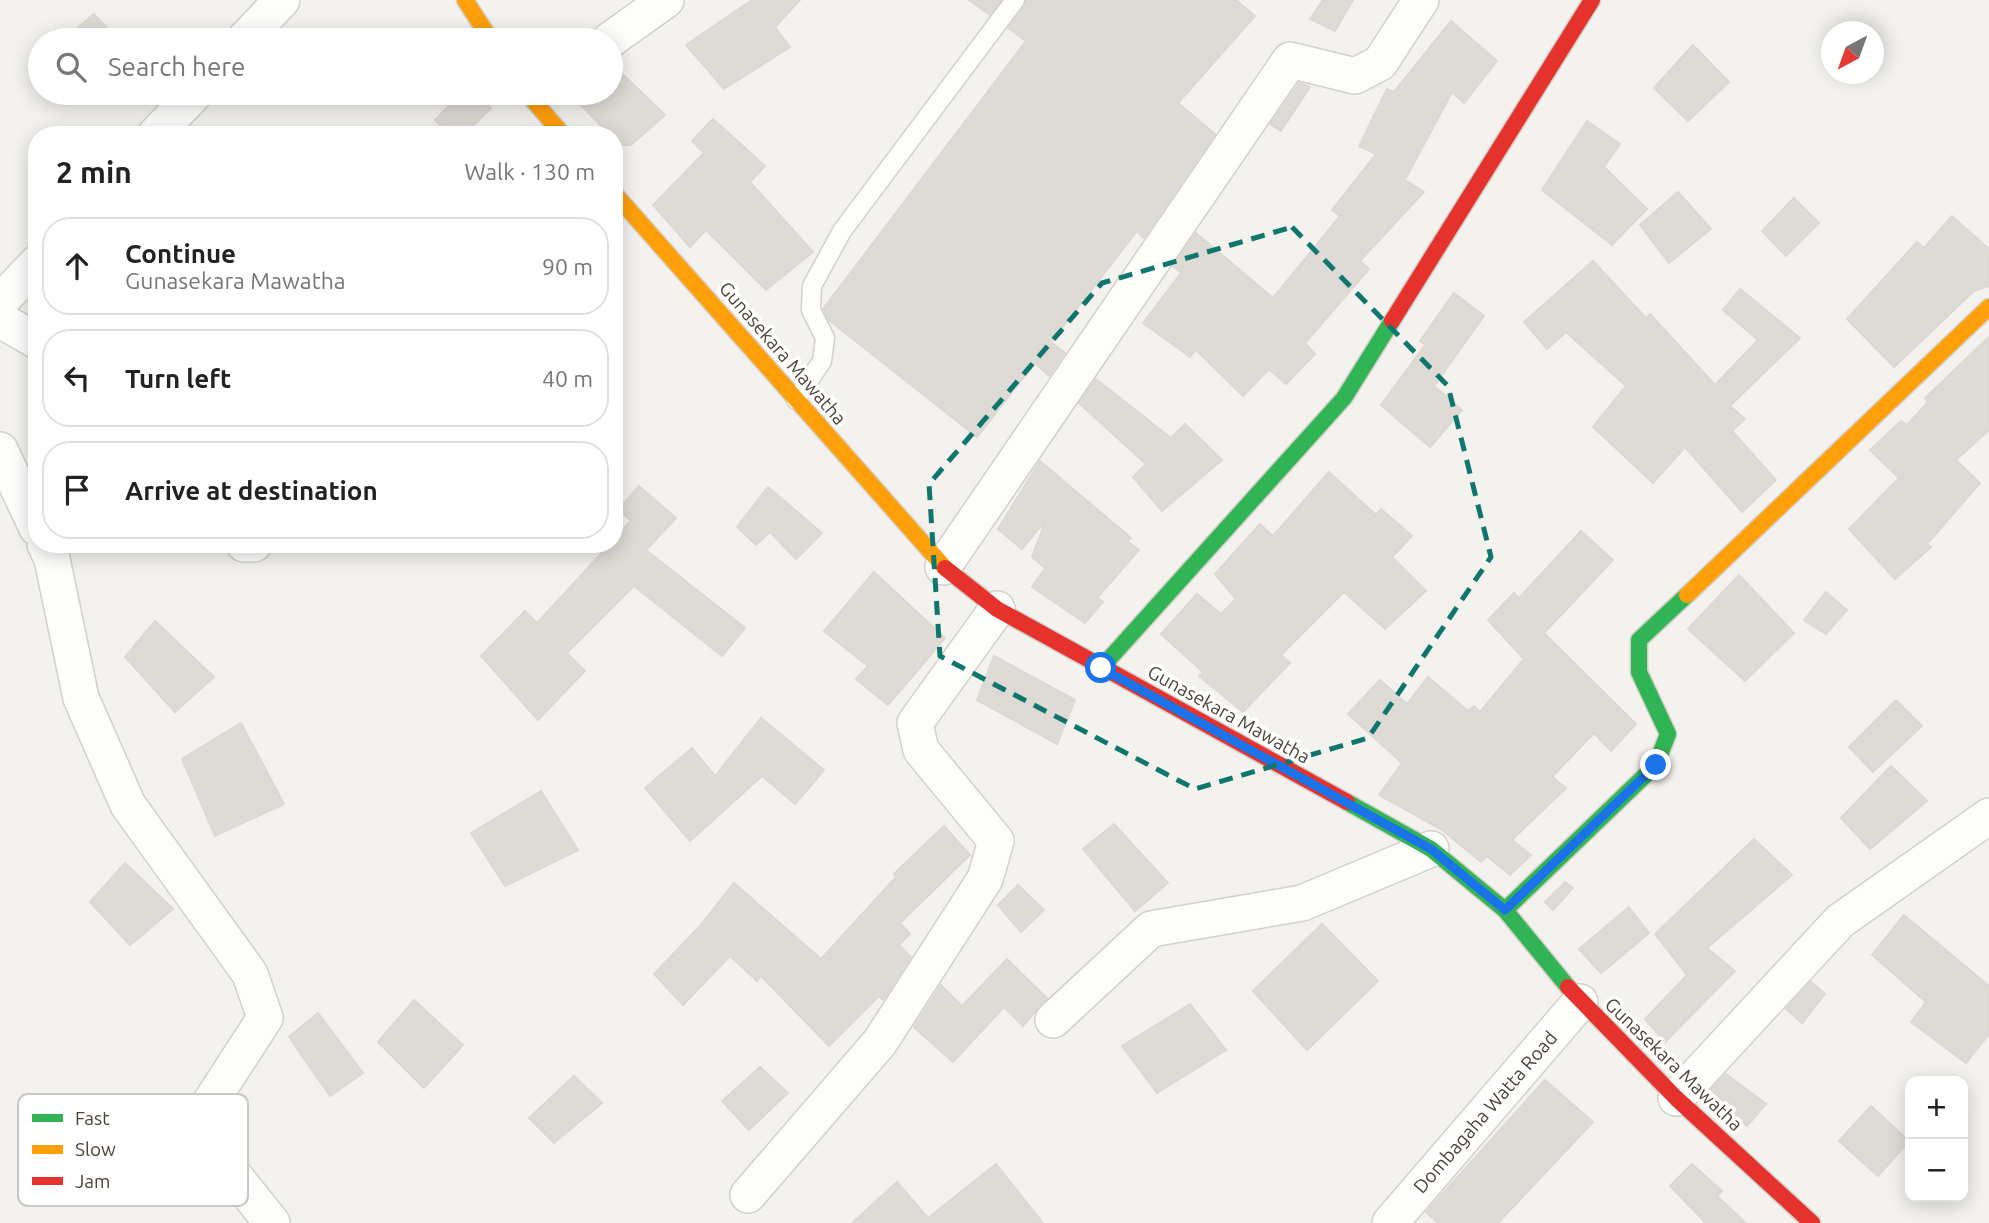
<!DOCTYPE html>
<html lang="en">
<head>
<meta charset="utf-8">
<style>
  :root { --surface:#fff; --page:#f2f2f2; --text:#222; --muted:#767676; --line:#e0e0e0 }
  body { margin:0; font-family:Ubuntu,sans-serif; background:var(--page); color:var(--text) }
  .controls { position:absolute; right:21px; bottom:21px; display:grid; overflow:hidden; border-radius:14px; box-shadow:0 4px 18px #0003 }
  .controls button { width:63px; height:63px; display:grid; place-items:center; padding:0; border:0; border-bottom:2px solid var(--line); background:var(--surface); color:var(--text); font:35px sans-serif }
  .compass { position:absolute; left:1821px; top:21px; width:63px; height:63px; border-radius:50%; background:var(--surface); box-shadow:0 4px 18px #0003; rotate:221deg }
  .stop { position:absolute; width:21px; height:21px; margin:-16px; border:5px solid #1a73e8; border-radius:50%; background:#fff }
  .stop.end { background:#1a73e8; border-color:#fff; box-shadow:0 2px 7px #0008 }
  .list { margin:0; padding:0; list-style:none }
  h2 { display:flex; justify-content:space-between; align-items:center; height:91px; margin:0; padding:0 28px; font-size:30px }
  h2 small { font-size:23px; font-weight:400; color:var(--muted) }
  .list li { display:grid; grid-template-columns:46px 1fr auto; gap:21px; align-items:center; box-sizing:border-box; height:98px; margin:0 14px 14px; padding:0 14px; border:2px solid var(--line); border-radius:28px }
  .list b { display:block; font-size:26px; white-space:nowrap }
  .list p { margin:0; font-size:23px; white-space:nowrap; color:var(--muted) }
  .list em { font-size:23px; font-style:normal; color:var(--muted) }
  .icon { flex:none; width:38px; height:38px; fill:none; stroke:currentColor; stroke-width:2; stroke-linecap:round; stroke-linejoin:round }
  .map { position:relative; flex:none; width:1989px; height:1223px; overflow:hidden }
  .search { position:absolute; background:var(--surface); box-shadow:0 4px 18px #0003; left:28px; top:28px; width:595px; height:77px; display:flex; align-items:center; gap:18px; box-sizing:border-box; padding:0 24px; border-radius:38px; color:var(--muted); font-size:26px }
  .panel { position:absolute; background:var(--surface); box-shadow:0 4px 18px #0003; left:28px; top:126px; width:595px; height:427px; border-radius:28px }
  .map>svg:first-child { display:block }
  .building { fill:#dedbd6; stroke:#dcd9d4; stroke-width:2 }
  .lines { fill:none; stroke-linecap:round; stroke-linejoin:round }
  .lane-casing { stroke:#d2d0cb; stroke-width:21 }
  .street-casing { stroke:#d2d0cb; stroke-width:38 }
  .fast-casing { stroke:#d3cfc5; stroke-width:19 }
  .slow-casing { stroke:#d3cfc5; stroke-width:19 }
  .jam-casing { stroke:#d3cfc5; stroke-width:19 }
  .lane { stroke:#fdfdfc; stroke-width:18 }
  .street { stroke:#fdfdfc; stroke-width:35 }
  .fast { stroke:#30b455; stroke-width:16 }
  .slow { stroke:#ff9f0a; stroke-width:16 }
  .jam { stroke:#e5322d; stroke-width:16 }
  .route { stroke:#1a73e8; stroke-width:9 }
  .marked { fill:none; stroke:#0f766e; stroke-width:5; stroke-dasharray:14 9; stroke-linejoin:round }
  .labels { text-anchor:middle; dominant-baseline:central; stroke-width:7; stroke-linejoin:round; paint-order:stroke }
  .street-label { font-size:19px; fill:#4b4439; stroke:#fff }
  .key { fill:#fff; stroke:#c9c7c4; stroke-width:2 }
  .key-label { font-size:19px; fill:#4b4439 }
</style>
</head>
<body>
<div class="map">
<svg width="1989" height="1223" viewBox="0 0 1989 1223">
  <rect width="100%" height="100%" fill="#f4f2ee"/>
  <!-- building -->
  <g class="building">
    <polygon points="752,0 800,0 775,27 790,47 724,89 686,45"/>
    <polygon points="969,0 1001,0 990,15"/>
    <polygon points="1026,0 1236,0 1255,16 1178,103 1215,134 1144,238 1137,231 1051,342 1065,353 1049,376 1035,363 977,437 829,320 823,309 1026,41 1008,28"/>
    <polygon points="1323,0 1353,0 1335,31 1310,19"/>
    <polygon points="94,14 118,40 63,40"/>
    <polygon points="1451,21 1497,61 1464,103 1452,92 1405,180 1424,192 1360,261 1369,269 1305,343 1315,354 1286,384 1269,369 1243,396 1196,350 1190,357 1143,323 1181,273 1173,266 1196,233 1273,298 1340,216 1332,210 1376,154 1359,146 1387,89 1394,92"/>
    <polygon points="1693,45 1729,82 1688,121 1654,88"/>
    <polygon points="611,63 665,115 631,145 620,145 614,135 610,135 569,93 611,93"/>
    <polygon points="1299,83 1310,87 1281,131 1270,124"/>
    <polygon points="462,93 476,93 491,108 464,135 449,135 435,120"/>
    <polygon points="713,119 765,166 750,182 813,252 766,290 706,230 690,247 653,205 704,153 692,141"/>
    <polygon points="1587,121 1620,144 1604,167 1647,209 1612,245 1542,190"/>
    <polygon points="1678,192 1711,229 1669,263 1640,225"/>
    <polygon points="1794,198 1819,223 1786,256 1762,231"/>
    <polygon points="1952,216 1989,249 1989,286 1974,291 1894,367 1847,319 1917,242 1924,248"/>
    <polygon points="1593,261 1646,318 1650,314 1715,385 1758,340 1723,310 1740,289 1800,338 1730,406 1745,419 1732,431 1776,480 1742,512 1685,447 1653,483 1593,427 1626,386 1566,332 1547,349 1524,322"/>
    <polygon points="1454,293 1484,316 1434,386 1462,410 1430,447 1381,405 1425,345 1420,341"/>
    <polygon points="1989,337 1989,430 1956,460 1980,483 1927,544 1931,547 1895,579 1849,529 1899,478 1870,450 1901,421 1907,425 1928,402 1925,398"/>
    <polygon points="1096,379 1171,438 1185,424 1222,460 1162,511 1133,477 1146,464 1079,403"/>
    <polygon points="1040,461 1131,538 1127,541 1139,550 1097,598 1103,602 1085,623 1032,587 1045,568 1032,557 1046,520 1022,549 998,529"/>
    <polygon points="1329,472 1376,515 1381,509 1412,536 1392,557 1426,591 1385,629 1344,592 1281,655 1290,663 1243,712 1199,676 1203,672 1161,634 1197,594 1221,614 1236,599 1215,574 1260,524 1273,536"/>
    <polygon points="639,486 676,518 646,550 745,628 722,656 634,586 567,653 585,671 538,720 481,656 525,611 537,623 610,544 614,544 614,539 631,521 619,509"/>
    <polygon points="768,487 822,533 796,559 770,532 756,545 737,527"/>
    <polygon points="1581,531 1613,560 1544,633 1636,724 1611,751 1594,733 1552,777 1566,788 1512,840 1531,855 1510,875 1487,856 1481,862 1442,830 1379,795 1402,763 1348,714 1380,680 1407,704 1428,677 1468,711 1474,706 1480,712 1524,659 1488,620 1514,593 1519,598"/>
    <polygon points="874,572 945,638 888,705 856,679 868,666 824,631"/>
    <polygon points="1739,575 1794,633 1745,681 1688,629"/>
    <polygon points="1826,592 1847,610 1826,634 1804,620"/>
    <polygon points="155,621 214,677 175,712 125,657"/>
    <polygon points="994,656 1075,700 1057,744 977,700"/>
    <polygon points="1896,700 1922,726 1873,772 1849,747"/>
    <polygon points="761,718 824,770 795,804 762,776 690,841 645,788 692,748 715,776"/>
    <polygon points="241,723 284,804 215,836 182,759"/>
    <polygon points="1891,766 1927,801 1870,849 1841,818"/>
    <polygon points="541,791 578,850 505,886 471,833"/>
    <polygon points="1114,824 1168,883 1135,911 1083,849"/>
    <polygon points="944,826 970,855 900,923 910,934 899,945 911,957 883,1000 879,996 829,1046 761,976 757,981 730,956 683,1005 654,974 699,927 734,883 821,959 896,877 894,874"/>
    <polygon points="1754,839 1792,875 1707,948 1735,971 1665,1042 1645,1019 1687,975 1655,934"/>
    <polygon points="125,863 173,909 130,945 90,902"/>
    <polygon points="1565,882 1573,888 1553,910 1545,902"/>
    <polygon points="1018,885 1044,910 1021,932 998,905"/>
    <polygon points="1629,907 1649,933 1601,973 1579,949"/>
    <polygon points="1904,915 1989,986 1989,1034 1966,1063 1911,1022 1926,1002 1872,955"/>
    <polygon points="1322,924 1378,981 1307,1050 1253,991"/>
    <polygon points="1007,959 1047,998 1023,1026 1004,1007 953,1062 914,1027 941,985 962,1006"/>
    <polygon points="1811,982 1825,994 1802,1023 1786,1009"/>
    <polygon points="414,1000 463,1045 424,1088 378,1042"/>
    <polygon points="1190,1004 1226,1050 1157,1093 1122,1046"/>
    <polygon points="318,1013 363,1073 330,1096 289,1037"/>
    <polygon points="760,1067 788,1093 749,1130 722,1101"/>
    <polygon points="1726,1074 1766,1104 1747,1126 1709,1092"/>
    <polygon points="574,1076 602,1103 554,1143 529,1118"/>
    <polygon points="1545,1080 1593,1122 1498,1223 1438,1223 1426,1212"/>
    <polygon points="1871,1106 1909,1141 1878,1176 1839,1141"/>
    <polygon points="996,1164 1043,1223 852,1223 897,1182 928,1218"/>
    <polygon points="1692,1164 1722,1191 1717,1196 1746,1223 1706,1223 1670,1186"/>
  </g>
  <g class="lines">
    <!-- lane casing -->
    <g class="lane-casing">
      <polyline id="lane" points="796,400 822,361 825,338 811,310 812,286 842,231 1015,0"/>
    </g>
    <!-- street casing -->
    <g class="street-casing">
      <g id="street">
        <polyline points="244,40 282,0"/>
        <polyline points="610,40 666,0"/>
        <polyline points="155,135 195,93"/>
        <polyline points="0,302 37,263"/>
        <polyline points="0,320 37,341"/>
        <polyline points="0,450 37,528"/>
        <polyline points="45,544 52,559 81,698 128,805 250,974 265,1018 195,1126 272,1223"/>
        <polyline points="244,544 254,544"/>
        <polyline points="943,567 1290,60 1355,76 1380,63 1421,0"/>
        <polyline points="1053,1020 1151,929 1302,903 1431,849"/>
        <polyline points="1676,1098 1840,921 1989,816"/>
        <polyline points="748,1195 880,1042 985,879 996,841 921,750 915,723 997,609"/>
        <polyline points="1390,1223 1580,1002"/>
      </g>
    </g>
    <!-- fast casing -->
    <g class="fast-casing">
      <g id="fast">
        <polyline points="1101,668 1344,398 1392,321"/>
        <polyline points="1347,802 1431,849 1505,910 1568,987"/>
        <polyline points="1505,910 1656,765 1668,734 1639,672 1639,640 1687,595"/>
      </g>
    </g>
    <!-- slow casing -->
    <g class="slow-casing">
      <g id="slow">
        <polyline points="465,0 491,40"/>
        <polyline points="527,93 563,135"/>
        <polyline points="614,193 945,568"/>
        <polyline points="1687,595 1989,307"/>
      </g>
    </g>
    <!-- jam casing -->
    <g class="jam-casing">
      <g id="jam">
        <polyline points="1392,321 1592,0"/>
        <polyline points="945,568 997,609 1347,802"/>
        <polyline points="1568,987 1676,1098 1812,1223"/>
      </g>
    </g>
    <!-- lane -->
    <use href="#lane" class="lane"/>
    <!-- street -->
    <use href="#street" class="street"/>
    <!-- fast -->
    <use href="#fast" class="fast"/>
    <!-- slow -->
    <use href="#slow" class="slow"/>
    <!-- jam -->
    <use href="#jam" class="jam"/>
  </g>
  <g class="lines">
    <!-- route -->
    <polyline class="route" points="1101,668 1431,849 1505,910 1656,765"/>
  </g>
  <!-- marked area -->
  <path class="marked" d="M1292 227 1448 386 1491 557 1368 738 1195 789 940 656 929 484 1102 283Z"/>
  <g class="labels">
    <!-- street labels -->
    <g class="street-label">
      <text transform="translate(783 353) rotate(49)">Gunasekara Mawatha</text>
      <text transform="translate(1229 714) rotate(29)">Gunasekara Mawatha</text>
      <text transform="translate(1674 1064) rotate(44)">Gunasekara Mawatha</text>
      <text transform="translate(1485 1112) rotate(-49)">Dombagaha Watta Road</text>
    </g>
  </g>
  <!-- legend -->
  <rect x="18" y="1094" width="230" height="112" rx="10" class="key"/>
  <rect x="32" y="1114" width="31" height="8" fill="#30b455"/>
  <rect x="32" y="1145" width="31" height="9" fill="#ff9f0a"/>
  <rect x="32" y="1177" width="31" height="8" fill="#e5322d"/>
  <g class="key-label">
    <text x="75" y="1125">Fast</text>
    <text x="75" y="1156">Slow</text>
    <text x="75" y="1188">Jam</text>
  </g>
</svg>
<div class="controls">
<button>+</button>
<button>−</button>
</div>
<svg class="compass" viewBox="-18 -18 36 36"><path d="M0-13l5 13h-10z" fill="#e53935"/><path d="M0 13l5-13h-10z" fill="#767676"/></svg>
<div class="stop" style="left:1101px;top:668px"></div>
<div class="stop end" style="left:1656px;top:765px"></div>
<div class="search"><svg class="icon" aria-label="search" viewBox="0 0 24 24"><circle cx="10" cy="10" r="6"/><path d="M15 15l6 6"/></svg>Search here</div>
<section class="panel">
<h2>2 min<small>Walk · 130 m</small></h2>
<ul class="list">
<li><svg class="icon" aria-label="ahead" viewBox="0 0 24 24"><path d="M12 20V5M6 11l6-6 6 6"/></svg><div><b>Continue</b><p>Gunasekara Mawatha</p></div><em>90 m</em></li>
<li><svg class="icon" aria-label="left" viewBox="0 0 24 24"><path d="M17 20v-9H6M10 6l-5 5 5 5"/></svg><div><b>Turn left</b></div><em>40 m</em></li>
<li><svg class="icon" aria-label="arrive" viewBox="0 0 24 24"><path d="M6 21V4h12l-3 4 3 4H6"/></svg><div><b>Arrive at destination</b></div></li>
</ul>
</section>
</div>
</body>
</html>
